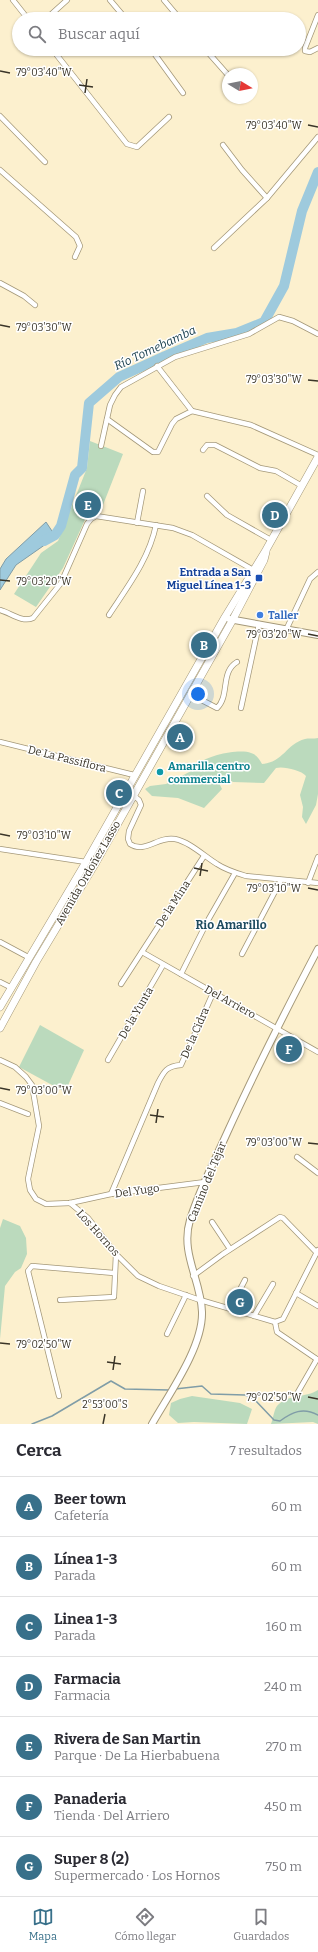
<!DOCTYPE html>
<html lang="es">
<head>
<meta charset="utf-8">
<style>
  :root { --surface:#fff; --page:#f2f2f3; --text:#2b2b33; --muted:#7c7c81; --line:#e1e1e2; --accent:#38708a }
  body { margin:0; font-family:Bitter,serif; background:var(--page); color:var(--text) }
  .compass { position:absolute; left:222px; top:68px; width:36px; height:36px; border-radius:50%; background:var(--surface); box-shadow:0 1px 3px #0004; rotate:100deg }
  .you { position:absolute; left:198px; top:694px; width:14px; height:14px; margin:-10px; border:3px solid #fff; border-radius:50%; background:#1a73e8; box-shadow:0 0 0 6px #1a73e833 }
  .badge { display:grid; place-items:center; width:26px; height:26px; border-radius:50%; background:var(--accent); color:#fff; font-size:13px; font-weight:700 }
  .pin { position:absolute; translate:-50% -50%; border:2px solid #fff; box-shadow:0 1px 4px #0006 }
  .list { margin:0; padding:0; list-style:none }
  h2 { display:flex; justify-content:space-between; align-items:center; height:52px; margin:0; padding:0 16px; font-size:17px }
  h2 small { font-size:13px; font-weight:400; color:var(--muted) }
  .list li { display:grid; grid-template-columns:26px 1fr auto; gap:12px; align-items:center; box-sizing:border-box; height:60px; padding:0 16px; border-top:1px solid var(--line) }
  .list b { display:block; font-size:15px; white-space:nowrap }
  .list p { margin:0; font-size:13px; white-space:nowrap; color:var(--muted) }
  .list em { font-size:13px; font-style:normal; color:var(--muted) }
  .icon { flex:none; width:22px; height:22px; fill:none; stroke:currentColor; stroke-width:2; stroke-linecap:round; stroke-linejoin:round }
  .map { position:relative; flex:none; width:318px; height:1424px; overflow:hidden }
  .search { position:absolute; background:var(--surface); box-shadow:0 1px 3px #0004; left:12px; right:12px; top:12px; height:44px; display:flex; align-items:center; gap:10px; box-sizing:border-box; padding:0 14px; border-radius:22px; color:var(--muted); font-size:15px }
  .sheet { height:472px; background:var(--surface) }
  nav { display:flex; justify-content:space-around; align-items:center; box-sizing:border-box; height:56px; border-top:1px solid var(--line); background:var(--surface); font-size:11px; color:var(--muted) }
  nav a { display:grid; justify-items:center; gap:2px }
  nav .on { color:var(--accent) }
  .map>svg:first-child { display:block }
  .green { fill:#bbdabd }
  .water { fill:#9ecadd; stroke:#809da7 }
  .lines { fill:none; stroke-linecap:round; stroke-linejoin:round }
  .stream { stroke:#809da7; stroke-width:1.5 }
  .river { stroke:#9ecadd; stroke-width:10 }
  .street-casing { stroke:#a49879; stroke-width:6 }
  .secondary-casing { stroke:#a49879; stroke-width:8 }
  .primary-casing { stroke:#a49879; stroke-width:8 }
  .street { stroke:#fff; stroke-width:4.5 }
  .secondary { stroke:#fff; stroke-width:6 }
  .primary { stroke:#fff; stroke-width:7 }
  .ticks { fill:none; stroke:#3a3528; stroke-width:1.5 }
  .transit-dot { fill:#1a4fb4; stroke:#fff; stroke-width:1.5 }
  .shop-dot { fill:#3f7fe0; stroke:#fff; stroke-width:1.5 }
  .culture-dot { fill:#0f9aa8; stroke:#fff; stroke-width:1.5 }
  .labels { text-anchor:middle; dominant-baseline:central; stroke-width:3; stroke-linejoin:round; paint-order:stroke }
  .transit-label { font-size:11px; font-weight:bold; fill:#164399; stroke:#fff; text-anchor:end }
  .shop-label { font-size:11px; font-weight:bold; fill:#366cbe; stroke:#fff; text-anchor:start }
  .street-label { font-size:11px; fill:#3a3528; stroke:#fff }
  .culture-label { font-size:11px; font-weight:bold; fill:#0d838f; stroke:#fff; text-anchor:start }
  .water-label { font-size:12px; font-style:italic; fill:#143a49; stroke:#fff }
  .neighbourhood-label { font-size:12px; font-weight:bold; fill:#1e4b5f; stroke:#fff }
  .ticks-label { font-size:10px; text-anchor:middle; fill:#3a3528; stroke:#fff; stroke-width:3; stroke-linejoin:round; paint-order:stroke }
</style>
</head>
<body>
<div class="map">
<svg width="318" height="1424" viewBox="0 0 318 1424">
  <rect width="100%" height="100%" fill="#fcf0ce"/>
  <!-- green -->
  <g class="green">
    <polygon points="90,441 123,454 101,510 88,513 63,568 36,607 14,594 41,553 58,541 87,468"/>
    <path d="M318 738V794L316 805 306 824 302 817 303 807 300 795 306 776C301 770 283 766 276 768L264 783 233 782 222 775H218L216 777 222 789 204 808 178 798 152 796 145 789 150 786 166 784 197 768 195 767C202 756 239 748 251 753 256 754 260 760 262 764 284 762 286 744 305 739 308 738 314 739 318 738Z"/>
    <polygon points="40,1025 84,1050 65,1092 19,1067"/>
    <polygon points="3,1219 20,1226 26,1238 27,1254 21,1268 15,1272 5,1286 0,1339 0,1228"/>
    <path d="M318 1390V1424L313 1422 271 1424C273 1419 274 1410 277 1406 287 1394 306 1398 318 1390Z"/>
    <polygon points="192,1396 240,1403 252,1409 247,1424 194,1422 178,1423 169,1415 171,1403 180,1399"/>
  </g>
  <!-- water -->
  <polygon class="water" points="46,522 56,537 16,565 0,590 0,569 6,559"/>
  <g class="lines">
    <!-- stream -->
    <g class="stream">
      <path d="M175 1389 202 1386 211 1394 245 1395 255 1400 274 1420 280 1421C292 1412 303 1407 318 1415"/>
      <polyline points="32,1424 52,1416 111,1381 125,1389 169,1390"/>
    </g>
    <!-- river -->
    <polyline class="river" points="44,541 55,535 61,526 75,475 82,468 89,403 119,377 165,356 207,338 237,333 264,322 284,286 302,211 318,172"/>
    <!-- street casing -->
    <g class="street-casing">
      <g id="street">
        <polyline points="13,0 28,19"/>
        <polyline points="110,0 126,19"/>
        <polyline points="164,0 180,19"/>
        <polyline points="318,15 305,48 305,51 310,52 318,48"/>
        <polyline points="46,19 67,0"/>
        <polyline points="52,49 127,144 137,147 169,117"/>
        <polyline points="151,49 183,93"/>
        <polyline points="205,49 228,75"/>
        <polyline points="0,116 45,162"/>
        <polyline points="223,145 242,170 267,198"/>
        <polyline points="0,170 76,237 80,246 75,257"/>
        <polyline points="214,248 267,198 318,137"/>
        <polyline points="0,283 24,296 35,305"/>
        <polyline points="192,411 251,425 318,455"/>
        <polyline points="107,419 153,452 158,452 172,424 176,419 192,411 157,366"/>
        <polyline points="101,446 110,405 115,395 121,387 175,357 249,334 279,317 293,321 318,334"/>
        <polyline points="203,450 207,445 215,445 260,468 276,471 302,486"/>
        <polyline points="207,496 227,515 271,540"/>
        <polyline points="137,523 143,491"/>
        <path d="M0 610C11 613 22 623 33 618L61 583 87 524 91 519 96 516 173 528 192 535 255 571"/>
        <path d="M109 615C128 586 149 559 156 525"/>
        <polyline points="287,628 310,579 318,572"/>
        <path d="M190 694 217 708C230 696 220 672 237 662"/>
        <polyline points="241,708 259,624"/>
        <polyline points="0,742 134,775"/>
        <path d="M133 795 139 800 141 805 129 831 128 839 130 844C145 854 158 836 175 839 190 842 204 856 217 864 226 870 236 873 246 876L318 883"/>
        <polyline points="0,849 86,862"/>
        <polyline points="308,883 318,857"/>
        <polyline points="0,942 28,957"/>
        <polyline points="142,952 318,1052"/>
        <polyline points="242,954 281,880"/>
        <polyline points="181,974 207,922 235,873"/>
        <polyline points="0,982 10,987"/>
        <polyline points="121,984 204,856"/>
        <polyline points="0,1060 15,1067 26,1077 32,1085 39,1126 28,1179 30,1190 36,1199 46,1204 70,1203 111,1194 205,1182"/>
        <polyline points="108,1060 163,965"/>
        <polyline points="0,1103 28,1114"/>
        <polyline points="297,1157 318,1173"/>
        <path d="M111 1194 158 1083C164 1071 167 1066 181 1065L213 993"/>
        <polyline points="70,1203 88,1218 116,1254 138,1276 159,1286 200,1300 275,1322 283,1319 318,1250"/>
        <polyline points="212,1222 230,1249"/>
        <polyline points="193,1276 223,1254 280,1217 283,1218 317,1253"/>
        <polyline points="296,1293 318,1306"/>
        <polyline points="60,1300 114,1297 116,1254"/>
        <polyline points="230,1309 245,1280"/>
        <polyline points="254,1316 273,1284"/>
        <polyline points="275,1322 277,1332 318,1360"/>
        <polyline points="167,1334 186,1295"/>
        <polyline points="298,1392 317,1359"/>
        <polyline points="59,1396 28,1271 32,1266 114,1273"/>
      </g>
    </g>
    <!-- secondary casing -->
    <g class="secondary-casing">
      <g id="secondary">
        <polyline points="229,619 318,635"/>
        <path d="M152 1424C169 1394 203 1347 202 1312 201 1280 180 1253 190 1220 199 1190 214 1162 227 1133 255 1071 286 1010 318 949"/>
      </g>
    </g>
    <!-- primary casing -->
    <g class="primary-casing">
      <g id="primary">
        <polyline points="0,1007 86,862 225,617 266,550 318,457"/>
        <polyline points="0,1028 36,962 95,864 232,621 264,560 266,552"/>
      </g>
    </g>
    <!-- street -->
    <use href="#street" class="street"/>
    <!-- secondary -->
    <use href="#secondary" class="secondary"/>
    <!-- primary -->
    <use href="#primary" class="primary"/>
  </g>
  <!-- ticks -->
  <path class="ticks" d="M0 71 10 73M79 85 93 87M85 93 87 79M308 125 318 127M0 325 10 327M308 380 318 381M0 580 10 581M308 634 318 636M0 834 10 836M194 868 208 871M200 876 202 863M308 888 318 890M0 1088 10 1090M150 1115 164 1117M156 1123 158 1109M308 1143 318 1144M0 1343 10 1344M107 1362 121 1364M113 1370 115 1356M308 1397 318 1399M103 1424 105 1414"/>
  <!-- markers -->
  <rect class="transit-dot" x="255" y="574" width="8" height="8" rx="2"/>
  <circle class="shop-dot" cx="260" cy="615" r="4"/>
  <circle class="culture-dot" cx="160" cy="772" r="4"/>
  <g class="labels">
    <!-- transit labels -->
    <g class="transit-label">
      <text x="251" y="572">Entrada a San<tspan x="251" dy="13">Miguel Línea 1-3</tspan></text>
    </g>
    <!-- shop labels -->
    <g class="shop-label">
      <text x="268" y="615">Taller</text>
    </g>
    <!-- street labels -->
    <g class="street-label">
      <text transform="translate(67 759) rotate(14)">De La Passiflora</text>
      <text transform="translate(88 873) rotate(-60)">Avenida Ordoñez Lasso</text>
      <text transform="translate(173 904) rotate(-57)">De la Mina</text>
      <text transform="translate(230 1002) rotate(29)">Del Arriero</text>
      <text transform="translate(136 1013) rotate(-60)">De la Yunta</text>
      <text transform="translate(195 1033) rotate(-66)">De la Cidra</text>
      <text transform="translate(207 1182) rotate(-68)">Camino del Tejar</text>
      <text transform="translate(137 1191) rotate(-8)">Del Yugo</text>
      <text transform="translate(98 1233) rotate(48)">Los Hornos</text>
    </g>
    <!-- culture labels -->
    <g class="culture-label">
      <text x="168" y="766">Amarilla centro<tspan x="168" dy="13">commercial</tspan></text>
    </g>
    <!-- water labels -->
    <g class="water-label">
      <text transform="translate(155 348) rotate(-25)">Río Tomebamba</text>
    </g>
    <!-- neighbourhood labels -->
    <g class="neighbourhood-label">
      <text x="231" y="925">Rio Amarillo</text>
    </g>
  </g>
  <g class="ticks-label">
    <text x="44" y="76">79°03'40"W</text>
    <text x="274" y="129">79°03'40"W</text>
    <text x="44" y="331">79°03'30"W</text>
    <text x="274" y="383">79°03'30"W</text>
    <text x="44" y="585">79°03'20"W</text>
    <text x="274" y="638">79°03'20"W</text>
    <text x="44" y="839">79°03'10"W</text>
    <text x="274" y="892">79°03'10"W</text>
    <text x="44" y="1094">79°03'00"W</text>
    <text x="274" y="1146">79°03'00"W</text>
    <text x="44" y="1348">79°02'50"W</text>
    <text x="274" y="1401">79°02'50"W</text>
    <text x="105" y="1408">2°53'00"S</text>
  </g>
</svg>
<svg class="compass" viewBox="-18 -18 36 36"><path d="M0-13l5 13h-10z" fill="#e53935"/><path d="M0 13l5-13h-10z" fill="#7c7c81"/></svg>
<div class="you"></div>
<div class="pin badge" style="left:180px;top:737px">A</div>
<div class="pin badge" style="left:204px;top:645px">B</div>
<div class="pin badge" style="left:119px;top:793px">C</div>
<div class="pin badge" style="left:275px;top:515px">D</div>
<div class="pin badge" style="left:88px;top:505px">E</div>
<div class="pin badge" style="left:289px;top:1049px">F</div>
<div class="pin badge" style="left:240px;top:1302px">G</div>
<div class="search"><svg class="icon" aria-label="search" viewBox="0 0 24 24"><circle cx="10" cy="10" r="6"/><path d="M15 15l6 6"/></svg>Buscar aquí</div>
</div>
<section class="sheet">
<h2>Cerca<small>7 resultados</small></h2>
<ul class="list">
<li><span class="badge">A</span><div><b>Beer town</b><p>Cafetería</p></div><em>60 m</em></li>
<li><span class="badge">B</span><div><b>Línea 1-3</b><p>Parada</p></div><em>60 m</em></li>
<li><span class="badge">C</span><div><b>Linea 1-3</b><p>Parada</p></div><em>160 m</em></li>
<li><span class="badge">D</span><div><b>Farmacia</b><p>Farmacia</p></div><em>240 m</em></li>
<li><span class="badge">E</span><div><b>Rivera de San Martin</b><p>Parque · De La Hierbabuena</p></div><em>270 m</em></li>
<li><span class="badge">F</span><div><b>Panaderia</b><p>Tienda · Del Arriero</p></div><em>450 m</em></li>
<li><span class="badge">G</span><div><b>Super 8 (2)</b><p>Supermercado · Los Hornos</p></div><em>750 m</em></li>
</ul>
</section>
<nav>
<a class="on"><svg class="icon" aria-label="map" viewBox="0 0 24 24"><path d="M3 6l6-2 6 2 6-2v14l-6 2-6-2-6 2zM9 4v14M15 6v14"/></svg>Mapa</a>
<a><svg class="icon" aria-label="directions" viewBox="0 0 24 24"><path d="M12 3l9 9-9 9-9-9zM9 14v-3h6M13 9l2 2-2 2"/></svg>Cómo llegar</a>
<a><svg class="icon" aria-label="saved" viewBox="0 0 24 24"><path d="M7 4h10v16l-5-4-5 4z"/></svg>Guardados</a>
</nav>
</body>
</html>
